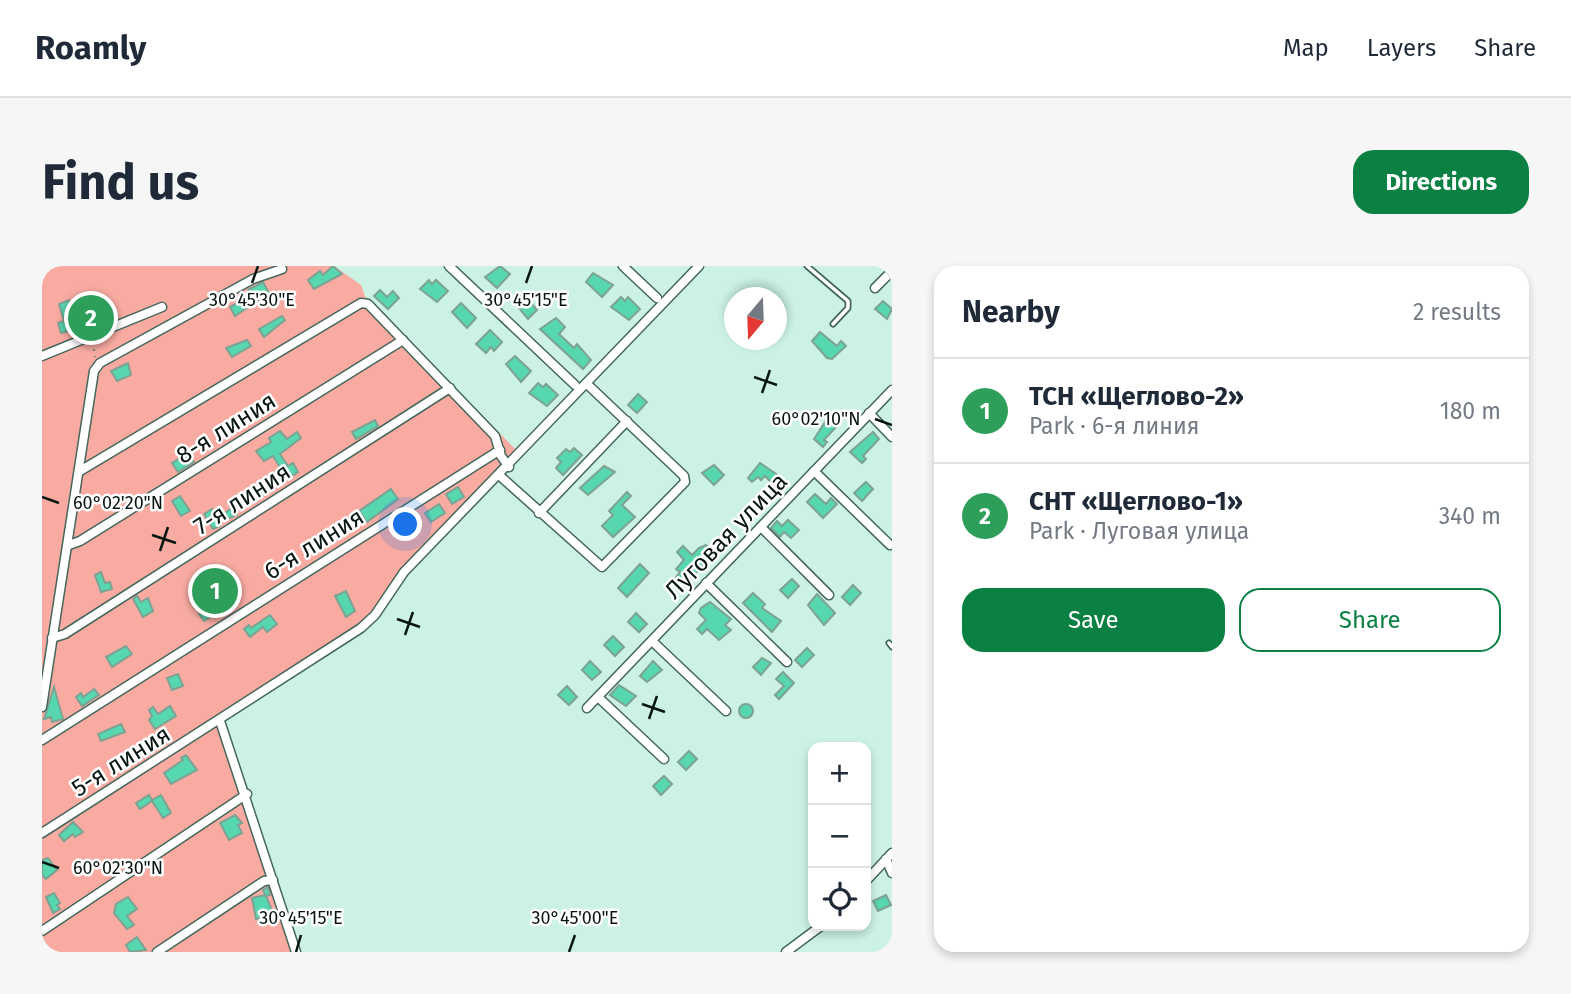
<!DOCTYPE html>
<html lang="en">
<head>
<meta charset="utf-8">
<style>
  :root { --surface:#fff; --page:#f6f6f7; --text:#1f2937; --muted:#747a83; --line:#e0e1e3; --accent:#0b8043 }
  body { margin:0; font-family:"Fira Sans",sans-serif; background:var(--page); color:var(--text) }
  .controls { position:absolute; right:21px; bottom:21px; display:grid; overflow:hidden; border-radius:14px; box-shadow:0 4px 10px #0003 }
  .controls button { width:63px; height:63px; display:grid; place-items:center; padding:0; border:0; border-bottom:2px solid var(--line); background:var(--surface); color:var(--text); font:35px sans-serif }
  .compass { position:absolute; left:682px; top:21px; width:63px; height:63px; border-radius:50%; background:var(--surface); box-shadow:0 4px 10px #0003; rotate:199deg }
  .you { position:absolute; left:364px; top:259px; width:24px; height:24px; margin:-18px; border:5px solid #fff; border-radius:50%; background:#1a73e8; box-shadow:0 0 0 10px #1a73e833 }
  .badge { display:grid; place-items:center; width:46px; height:46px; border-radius:50%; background:var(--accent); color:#fff; font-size:23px; font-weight:700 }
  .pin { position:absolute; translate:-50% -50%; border:4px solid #fff; box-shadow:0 2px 7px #0006 }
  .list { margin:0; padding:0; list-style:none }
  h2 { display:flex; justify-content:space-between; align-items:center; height:91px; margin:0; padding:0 28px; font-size:30px }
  h2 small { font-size:23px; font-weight:400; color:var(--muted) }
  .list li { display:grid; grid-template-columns:46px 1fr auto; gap:21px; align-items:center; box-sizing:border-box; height:105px; padding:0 28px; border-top:2px solid var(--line) }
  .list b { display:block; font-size:26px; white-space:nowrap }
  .list p { margin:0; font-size:23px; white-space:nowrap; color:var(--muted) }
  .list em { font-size:23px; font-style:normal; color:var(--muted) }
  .actions { display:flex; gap:14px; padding:21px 28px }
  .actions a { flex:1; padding:16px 0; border:2px solid var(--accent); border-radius:21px; text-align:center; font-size:24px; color:var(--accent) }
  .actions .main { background:var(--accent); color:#fff }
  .icon { flex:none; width:38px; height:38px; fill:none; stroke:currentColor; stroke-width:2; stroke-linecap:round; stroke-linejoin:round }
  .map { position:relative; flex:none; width:850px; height:686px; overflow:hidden; border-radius:21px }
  header { display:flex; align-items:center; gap:42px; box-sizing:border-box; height:98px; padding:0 35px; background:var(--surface); border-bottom:2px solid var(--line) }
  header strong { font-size:33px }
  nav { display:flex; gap:38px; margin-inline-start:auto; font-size:24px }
  .intro { display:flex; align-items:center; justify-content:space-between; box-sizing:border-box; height:168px; padding:0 42px }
  h1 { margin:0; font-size:49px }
  .button { padding:18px 32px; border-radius:21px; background:var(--accent); color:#fff; font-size:24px; font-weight:700 }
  main { display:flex; gap:42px; padding:0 42px }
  aside { flex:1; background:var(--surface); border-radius:21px; box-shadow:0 4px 10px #0003 }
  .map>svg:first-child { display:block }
  .green { fill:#f9aba2 }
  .building { fill:#57d7af; stroke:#7da294; stroke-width:2 }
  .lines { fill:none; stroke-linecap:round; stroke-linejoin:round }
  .lane-casing { stroke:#44675a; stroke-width:7 }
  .street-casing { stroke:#44675a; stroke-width:11 }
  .path { stroke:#6a847a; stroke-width:2; stroke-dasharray:2 5; stroke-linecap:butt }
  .lane { stroke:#fff; stroke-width:3.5 }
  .street { stroke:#fff; stroke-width:8 }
  .ticks { fill:none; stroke:#081611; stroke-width:2.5 }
  .labels { text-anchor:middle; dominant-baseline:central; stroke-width:5; stroke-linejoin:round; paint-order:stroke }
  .street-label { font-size:24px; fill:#081611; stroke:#fff }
  .ticks-label { font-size:18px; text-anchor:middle; fill:#081611; stroke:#fff; stroke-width:5; stroke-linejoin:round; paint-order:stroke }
</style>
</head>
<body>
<header>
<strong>Roamly</strong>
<nav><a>Map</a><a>Layers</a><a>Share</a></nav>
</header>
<div class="intro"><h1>Find us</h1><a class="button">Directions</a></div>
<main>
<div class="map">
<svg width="850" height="686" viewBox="0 0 850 686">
  <rect width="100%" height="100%" fill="#cbf2e3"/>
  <!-- green -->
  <polygon class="green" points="0,0 292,0 319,19 323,30 476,186 360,304 331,346 317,360 180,450 256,686 0,686"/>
  <!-- building -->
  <g class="building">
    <polygon points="291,0 300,8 272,23 266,14 278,5 281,9"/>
    <polygon points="458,0 468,8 455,22 443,11"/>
    <polygon points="551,7 571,19 560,31 544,16"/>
    <polygon points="387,14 390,18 394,14 406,25 395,36 378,23"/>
    <polygon points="221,16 227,27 193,50 188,41 209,30 206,24"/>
    <polygon points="338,24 345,31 351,25 357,32 346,43 332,30"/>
    <polygon points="481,27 495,44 486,53 472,36"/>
    <polygon points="579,31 583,35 586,31 598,43 587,54 569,41"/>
    <polygon points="27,34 31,48 47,43 51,56 26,61 27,65 19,67 16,57 22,55 17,38"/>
    <polygon points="841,35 850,43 845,53 833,43"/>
    <polygon points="419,37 434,52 425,62 410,46"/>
    <polygon points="240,50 243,54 222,71 217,63"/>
    <polygon points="514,52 523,61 517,68 532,82 535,78 549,94 541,103 498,63"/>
    <polygon points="448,64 460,76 452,85 449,81 444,87 434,78"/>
    <polygon points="778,66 795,80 799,75 804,80 790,93 785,92 770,75"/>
    <polygon points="205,74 209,80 190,91 184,82"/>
    <polygon points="473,90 489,105 479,116 464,98"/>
    <polygon points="86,97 89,109 75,115 69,105"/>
    <polygon points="496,117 501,121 504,118 516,129 505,140 487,127"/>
    <polygon points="596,128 605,136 595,147 586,139"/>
    <polygon points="785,153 794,161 782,174 785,176 781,181 772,173"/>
    <polygon points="333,154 336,160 314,173 310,166"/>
    <polygon points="238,165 245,173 255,166 259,172 238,188 246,200 251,197 256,206 221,230 215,220 240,205 231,190 222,195 214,185 229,176 227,172"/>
    <polygon points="831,166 837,173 821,190 824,193 820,197 808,186"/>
    <polygon points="532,182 540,189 521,209 514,202 519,196 515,192 524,183 528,186"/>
    <polygon points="146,187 152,196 136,206 130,197"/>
    <polygon points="718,197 743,214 735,222 723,210 719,214 716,211 710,216 706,212"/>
    <polygon points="672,199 682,209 672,219 660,207"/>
    <polygon points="562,200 573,206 546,229 538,222"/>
    <polygon points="824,216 831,223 820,235 812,227"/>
    <polygon points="416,221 422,231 410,238 404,228"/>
    <polygon points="349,223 356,233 325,256 317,245"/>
    <polygon points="585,226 589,230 580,239 593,251 571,271 560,260 571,249 567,245"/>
    <polygon points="773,228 784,238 789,232 795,238 781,252 765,236"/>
    <polygon points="138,230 148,245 139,250 130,235"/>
    <polygon points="397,238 403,247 389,256 383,247"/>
    <polygon points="190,242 195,249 177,256 178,260 171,263 162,248 170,243 175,252"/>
    <polygon points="746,254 757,264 749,272 742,266 738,271 729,262 735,255 740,260"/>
    <polygon points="664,279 673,287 642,319 634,311 638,306 634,303 642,294 635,286 641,280 650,289 657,282"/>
    <polygon points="598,298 607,307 585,331 576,322"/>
    <polygon points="59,306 63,317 68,316 70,323 59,326 53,309"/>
    <polygon points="750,313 757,320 746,332 738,324"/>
    <polygon points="811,319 819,327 808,339 800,331"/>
    <polygon points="304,325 313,345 304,351 293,330"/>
    <polygon points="711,327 723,338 720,342 739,355 730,366 701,337"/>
    <polygon points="775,328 793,347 782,359 766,339"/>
    <polygon points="95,330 99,336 106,332 111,345 101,351 91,333"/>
    <polygon points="177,334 182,343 162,355 157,348"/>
    <polygon points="668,336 689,353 683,359 689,364 677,374 665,363 660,368 655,363 664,354 657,347 659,342"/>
    <polygon points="594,347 605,358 597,366 586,356"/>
    <polygon points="228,349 235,358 225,366 221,361 208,371 202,363 207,359 209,362"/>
    <polygon points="571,370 582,381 573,390 562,379"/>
    <polygon points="84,380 90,388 70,401 64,391"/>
    <polygon points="765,382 772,389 760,401 753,394"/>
    <polygon points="720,392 729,397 719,409 711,401"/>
    <polygon points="548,395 559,406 550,414 540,404"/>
    <polygon points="611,395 620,404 605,416 598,410"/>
    <polygon points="741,406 752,417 737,433 733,429 742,420 734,413"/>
    <polygon points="136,408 141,420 130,424 125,412"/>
    <polygon points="577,419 594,430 584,440 568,429"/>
    <polygon points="525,420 535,431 527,439 516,429"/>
    <polygon points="12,421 21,453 10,456 9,451 2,453"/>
    <polygon points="52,423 57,429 40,440 34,431 39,427 41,431"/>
    <circle cx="704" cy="445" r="7"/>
    <polygon points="128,440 134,450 113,463 107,454 110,450 107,444 111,441 116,448"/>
    <polygon points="79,458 83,466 59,475 56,468"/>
    <polygon points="647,485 655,493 644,504 636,496"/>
    <polygon points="144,489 155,504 129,518 122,507 141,494 139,492"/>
    <polygon points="622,510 630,518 619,529 611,520"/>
    <polygon points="107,529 110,534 119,529 129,547 121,552 110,535 98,543 94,537"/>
    <polygon points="193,549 200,557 196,559 200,567 187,574 178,557"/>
    <polygon points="31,556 41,566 33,571 31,568 22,575 17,569"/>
    <polygon points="6,592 15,604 4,613 0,609 0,594"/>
    <polygon points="226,621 228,629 224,630 232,649 214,653 210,632 223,629 221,624"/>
    <polygon points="12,627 18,637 15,639 18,643 11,647 4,631"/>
    <polygon points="844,629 849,639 836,645 831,635"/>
    <polygon points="86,631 95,643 85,650 92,659 85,663 72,647 74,638"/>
    <polygon points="95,671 104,684 88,686 84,679"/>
  </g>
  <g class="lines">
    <!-- lane casing -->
    <g class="lane-casing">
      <g id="lane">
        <polyline points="765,0 806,35 806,42 791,58"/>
        <polyline points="847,377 850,381"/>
      </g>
    </g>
    <!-- street casing -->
    <g class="street-casing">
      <g id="street">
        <polyline points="407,0 533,119"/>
        <polyline points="581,0 615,32"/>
        <polyline points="833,22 850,5"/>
        <polyline points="0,90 120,41"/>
        <polyline points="827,147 850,171"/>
        <polyline points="38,205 319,37 326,38 453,170 459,190 467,201"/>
        <polyline points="772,205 848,279"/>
        <polyline points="458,210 560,301 643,216 642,210 545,118"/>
        <polyline points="497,247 585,155"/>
        <polyline points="719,261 787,329"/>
        <polyline points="27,279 38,275 361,74"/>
        <polyline points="664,317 745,396"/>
        <polyline points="10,372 23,368 408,122"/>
        <polyline points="610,375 684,445"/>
        <polyline points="556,431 622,493"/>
        <polyline points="0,441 52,105 58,97 211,13 240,3"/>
        <polyline points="545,442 850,124"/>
        <polyline points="178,455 254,686"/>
        <polyline points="0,474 458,184"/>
        <polyline points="0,567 319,362 333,349 362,306 657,0"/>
        <polyline points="844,593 850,607"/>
        <polyline points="824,615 850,587"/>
        <polyline points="0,665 205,528"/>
        <polyline points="115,686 222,615 231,614"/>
        <polyline points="744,686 779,660"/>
      </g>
    </g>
    <!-- path -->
    <polyline class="path" points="51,76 53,91"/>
    <!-- lane -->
    <use href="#lane" class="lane"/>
    <!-- street -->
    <use href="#street" class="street"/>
  </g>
  <!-- ticks -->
  <path class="ticks" d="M210 17 216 0M484 17 490 0M712 111 735 119M720 127 728 104M833 153 850 159M0 231 17 237M110 269 134 277M118 285 126 261M355 353 378 361M363 369 371 346M600 438 623 446M607 453 615 430M0 596 17 602M254 686 259 669M527 686 533 669"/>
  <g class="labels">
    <!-- street labels -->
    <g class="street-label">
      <text transform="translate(184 162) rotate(-32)">8-я линия</text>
      <text transform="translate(200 233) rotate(-33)">7-я линия</text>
      <text transform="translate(684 270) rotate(-46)">Луговая улица</text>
      <text transform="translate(272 278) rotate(-32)">6-я линия</text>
      <text transform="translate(79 495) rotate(-32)">5-я линия</text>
    </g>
  </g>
  <g class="ticks-label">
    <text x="210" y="40">30°45'30"E</text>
    <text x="484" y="40">30°45'15"E</text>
    <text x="774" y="159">60°02'10"N</text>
    <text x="76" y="243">60°02'20"N</text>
    <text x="76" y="608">60°02'30"N</text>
    <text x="259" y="658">30°45'15"E</text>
    <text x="533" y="658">30°45'00"E</text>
  </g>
</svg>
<div class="controls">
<button>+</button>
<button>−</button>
<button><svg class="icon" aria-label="locate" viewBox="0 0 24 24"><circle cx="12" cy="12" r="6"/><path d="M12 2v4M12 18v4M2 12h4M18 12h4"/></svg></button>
</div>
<svg class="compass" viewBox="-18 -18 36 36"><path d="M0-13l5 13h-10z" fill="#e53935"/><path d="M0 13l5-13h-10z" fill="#747a83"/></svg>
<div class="you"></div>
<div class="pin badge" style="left:173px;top:325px;background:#2e9e5b">1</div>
<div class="pin badge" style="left:49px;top:52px;background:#2e9e5b">2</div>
</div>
<aside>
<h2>Nearby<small>2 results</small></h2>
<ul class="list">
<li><span class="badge" style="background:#2e9e5b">1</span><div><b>ТСН «Щеглово-2»</b><p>Park · 6-я линия</p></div><em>180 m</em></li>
<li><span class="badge" style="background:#2e9e5b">2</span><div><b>СНТ «Щеглово-1»</b><p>Park · Луговая улица</p></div><em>340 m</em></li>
</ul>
<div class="actions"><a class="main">Save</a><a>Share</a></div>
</aside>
</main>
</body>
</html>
